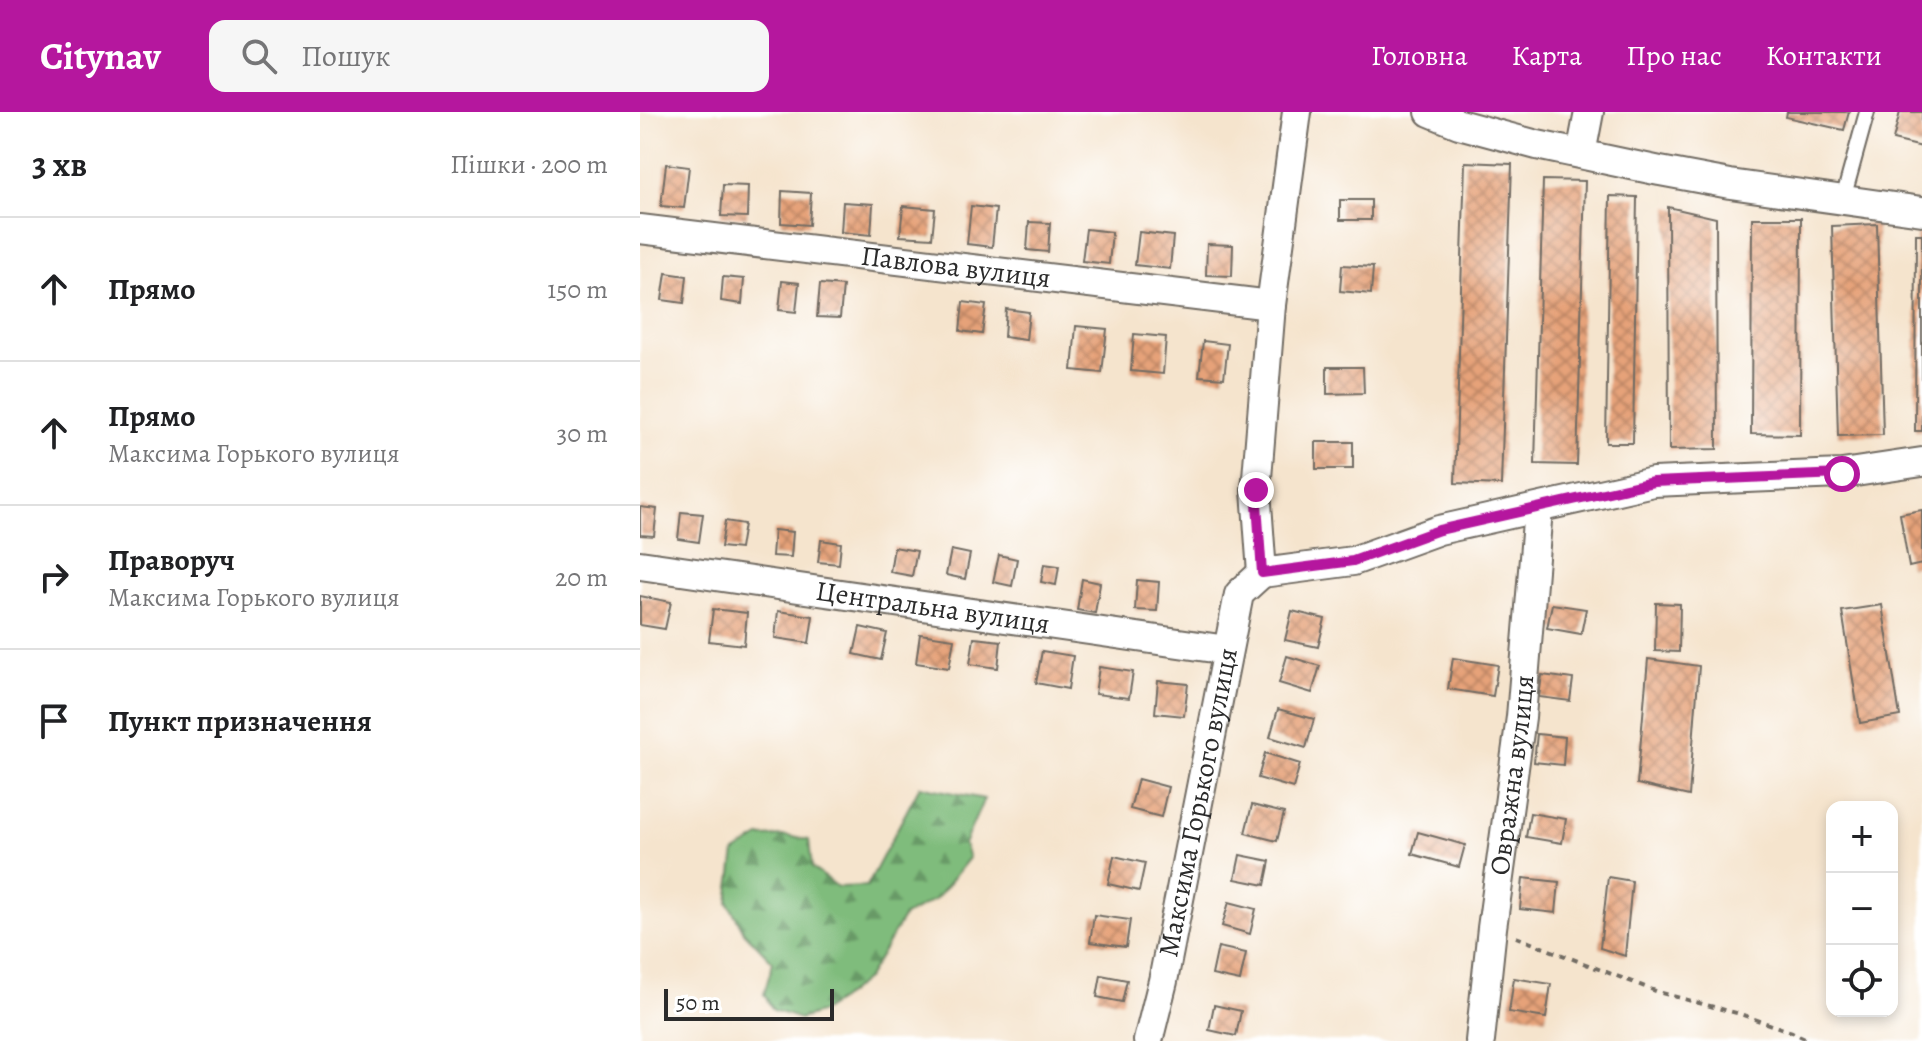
<!DOCTYPE html>
<html lang="uk">
<head>
<meta charset="utf-8">
<style>
  :root { --surface:#fff; --page:#f6f6f6; --text:#202124; --muted:#757577; --line:#e0e0e0; --accent:#b5179e }
  body { margin:0; font-family:Alegreya,serif; background:var(--page); color:var(--text) }
  .controls { position:absolute; right:24px; bottom:24px; display:grid; overflow:hidden; border-radius:16px; box-shadow:0 4px 12px #0003 }
  .controls button { width:72px; height:72px; display:grid; place-items:center; padding:0; border:0; border-bottom:2px solid var(--line); background:var(--surface); color:var(--text); font:40px sans-serif }
  .scale { position:absolute; left:24px; bottom:20px; width:170px; box-sizing:border-box; padding-left:8px; border:4px solid #2b2b2b; border-top:0; font-size:22px; line-height:28px; white-space:nowrap; color:#2b2b2b; -webkit-text-stroke:6px #fff; paint-order:stroke }
  .stop { position:absolute; width:24px; height:24px; margin:-18px; border:6px solid #b5179e; border-radius:50%; background:#fff }
  .stop.end { background:#b5179e; border-color:#fff; box-shadow:0 2px 8px #0008 }
  .list { margin:0; padding:0; list-style:none }
  h2 { display:flex; justify-content:space-between; align-items:center; height:104px; margin:0; padding:0 32px; font-size:34px }
  h2 small { font-size:26px; font-weight:400; color:var(--muted) }
  .list li { display:grid; grid-template-columns:52px 1fr auto; gap:24px; align-items:center; box-sizing:border-box; height:144px; padding:0 32px; border-top:2px solid var(--line) }
  .list b { display:block; font-size:30px; white-space:nowrap }
  .list p { margin:0; font-size:26px; white-space:nowrap; color:var(--muted) }
  .list em { font-size:26px; font-style:normal; color:var(--muted) }
  .icon { flex:none; width:44px; height:44px; fill:none; stroke:currentColor; stroke-width:2; stroke-linecap:round; stroke-linejoin:round }
  .map { position:relative; flex:none; width:1282px; height:929px; overflow:hidden }
  header { display:flex; align-items:center; gap:48px; box-sizing:border-box; height:112px; padding:0 40px; background:var(--accent); color:#fff }
  header strong { font-size:38px }
  nav { display:flex; gap:44px; margin-inline-start:auto; font-size:28px }
  .search { width:560px; height:72px; background:var(--page); display:flex; align-items:center; gap:20px; box-sizing:border-box; padding:0 28px; border-radius:16px; color:var(--muted); font-size:30px }
  main { display:flex }
  aside { flex:1; background:var(--surface) }
  .map>svg:first-child { display:block }
  .forest { fill:url(#forest-firs); stroke:#557454; stroke-width:2 }
  .building { fill:url(#building-cross-hatch) }
  .lines { fill:none; stroke-linecap:round; stroke-linejoin:round }
  .service-casing { stroke:#726c64; stroke-width:18 }
  .minor-casing { stroke:#726c64; stroke-width:32 }
  .path { stroke:#726c64; stroke-width:4; stroke-dasharray:6 6; stroke-linecap:butt }
  .service { stroke:#fff; stroke-width:14 }
  .minor { stroke:#fff; stroke-width:28 }
  .route { stroke:#b5179e; stroke-width:10 }
  .labels { text-anchor:middle; dominant-baseline:central; stroke-width:8; stroke-linejoin:round; paint-order:stroke }
  .street-label { font-size:28px; fill:#2b2b2b; stroke:#fff }
</style>
</head>
<body>
<header>
<strong>Citynav</strong>
<div class="search"><svg class="icon" aria-label="search" viewBox="0 0 24 24"><circle cx="10" cy="10" r="6"/><path d="M15 15l6 6"/></svg>Пошук</div>
<nav><a>Головна</a><a>Карта</a><a>Про нас</a><a>Контакти</a></nav>
</header>
<main>
<aside>
<h2>3 хв<small>Пішки · 200 m</small></h2>
<ul class="list">
<li><svg class="icon" aria-label="ahead" viewBox="0 0 24 24"><path d="M12 20V5M6 11l6-6 6 6"/></svg><div><b>Прямо</b></div><em>150 m</em></li>
<li><svg class="icon" aria-label="ahead" viewBox="0 0 24 24"><path d="M12 20V5M6 11l6-6 6 6"/></svg><div><b>Прямо</b><p>Максима Горького вулиця</p></div><em>30 m</em></li>
<li><svg class="icon" aria-label="right" viewBox="0 0 24 24"><path d="M7 20v-9h11M14 6l5 5-5 5"/></svg><div><b>Праворуч</b><p>Максима Горького вулиця</p></div><em>20 m</em></li>
<li><svg class="icon" aria-label="arrive" viewBox="0 0 24 24"><path d="M6 21V4h12l-3 4 3 4H6"/></svg><div><b>Пункт призначення</b></div></li>
</ul>
</aside>
<div class="map">
<svg width="1282" height="929" viewBox="0 0 1282 929">
  <defs>
    <pattern id="forest-firs" width="22" height="20" patternUnits="userSpaceOnUse" patternTransform="scale(2)"><rect width="22" height="20" fill="#7fbc7c"/><path d="M5 1l3.5 6h-7zM16 11l3.5 6h-7z" fill="#689966"/></pattern>
    <pattern id="building-cross-hatch" width="8" height="8" patternUnits="userSpaceOnUse" patternTransform="scale(2)"><rect width="8" height="8" fill="#e6a279"/><path d="M0 0l8 8M0 8l8-8" fill="none" stroke="#bb8463"/></pattern>
  </defs>
  <rect width="100%" height="100%" fill="#fff"/>
  <filter id="ink" filterUnits="userSpaceOnUse"><feTurbulence type="fractalNoise" baseFrequency=".0125" numOctaves="2"/><feDisplacementMap in="SourceGraphic" scale="16" xChannelSelector="R" yChannelSelector="G"/><feConvolveMatrix kernelMatrix="1 2 1 2 8 2 1 2 1" color-interpolation-filters="sRGB"/></filter>
  <filter id="wash" filterUnits="userSpaceOnUse"><feTurbulence type="fractalNoise" baseFrequency=".006" numOctaves="4" result="noise"/><feDisplacementMap in="SourceGraphic" scale="32" xChannelSelector="R" yChannelSelector="G"/><feGaussianBlur stdDeviation="1.8" result="paint"/><feColorMatrix in="noise" values="0 0 0 0 0 0 0 0 0 0 0 0 0 0 0 0 0 1.4 0 .05"/><feComposite in="paint" operator="in"/></filter>
  <g filter="url(#wash)">
    <rect width="100%" height="100%" fill="#f5e4cd"/>
    <!-- forest -->
    <polygon class="forest" points="280,674 344,687 324,732 329,746 296,787 264,804 227,866 200,888 179,901 160,907 133,898 124,882 133,850 104,820 88,790 95,740 120,725 146,724 169,728 172,756 198,775 227,774"/>
    <g id="blocks">
      <!-- building -->
      <g class="building">
        <polygon points="1147,0 1209,0 1204,18 1146,5"/>
        <polygon points="1260,0 1282,0 1282,35 1253,28"/>
        <polygon points="825,50 872,52 861,373 815,371"/>
        <polygon points="26,52 49,55 44,96 21,94"/>
        <polygon points="903,68 945,69 937,353 895,352"/>
        <polygon points="83,73 108,74 107,105 81,104"/>
        <polygon points="142,79 171,81 169,113 141,111"/>
        <polygon points="970,84 997,85 993,331 966,331"/>
        <rect x="700" y="88" width="31" height="20"/>
        <polygon points="203,90 233,92 231,123 201,120"/>
        <polygon points="263,94 295,97 292,126 260,124"/>
        <polygon points="331,94 356,97 352,135 327,132"/>
        <polygon points="1028,95 1076,106 1077,337 1029,338"/>
        <polygon points="1112,106 1161,106 1160,323 1111,322"/>
        <polygon points="389,110 410,111 408,140 387,138"/>
        <polygon points="1237,112 1243,323 1198,324 1192,114"/>
        <polygon points="446,117 472,120 469,152 442,149"/>
        <polygon points="499,120 533,124 530,157 495,153"/>
        <polygon points="1276,122 1282,122 1282,319 1275,319"/>
        <polygon points="567,132 593,133 592,164 566,163"/>
        <polygon points="702,153 733,155 731,182 700,179"/>
        <polygon points="26,161 47,164 44,191 22,188"/>
        <polygon points="83,165 104,167 102,192 81,189"/>
        <polygon points="142,169 159,171 156,200 139,198"/>
        <polygon points="180,172 203,174 200,206 177,205"/>
        <polygon points="323,190 346,193 342,222 320,219"/>
        <polygon points="366,197 389,200 386,228 364,225"/>
        <polygon points="436,214 467,217 462,261 432,258"/>
        <polygon points="494,222 526,225 523,262 491,259"/>
        <polygon points="563,229 588,232 584,266 559,264"/>
        <polygon points="687,255 723,255 724,281 687,282"/>
        <rect x="676" y="330" width="37" height="27"/>
        <polygon points="0,395 17,397 14,424 0,423"/>
        <polygon points="1282,398 1282,452 1269,455 1260,402"/>
        <polygon points="41,400 63,402 59,430 38,427"/>
        <polygon points="85,409 104,412 100,437 81,435"/>
        <polygon points="134,418 153,420 151,445 132,444"/>
        <polygon points="181,428 201,431 199,452 178,450"/>
        <polygon points="254,435 277,439 272,464 250,460"/>
        <polygon points="311,438 330,442 325,467 306,463"/>
        <polygon points="359,443 377,447 372,474 353,470"/>
        <polygon points="404,452 419,454 416,473 401,470"/>
        <polygon points="442,467 460,471 455,501 437,498"/>
        <polygon points="497,468 519,470 517,499 495,498"/>
        <polygon points="0,484 31,490 25,517 0,513"/>
        <polygon points="1016,491 1040,492 1039,540 1015,539"/>
        <polygon points="912,492 946,497 941,522 907,516"/>
        <polygon points="1242,493 1260,604 1220,611 1202,499"/>
        <polygon points="73,497 107,501 104,533 69,529"/>
        <polygon points="138,499 173,504 169,531 135,526"/>
        <polygon points="652,499 685,507 678,535 645,528"/>
        <polygon points="220,515 247,521 241,548 214,542"/>
        <polygon points="280,522 314,527 309,556 276,551"/>
        <polygon points="334,526 361,529 358,556 330,552"/>
        <polygon points="402,539 433,544 428,577 396,571"/>
        <polygon points="647,544 680,554 672,581 639,571"/>
        <polygon points="813,546 858,553 853,584 808,577"/>
        <polygon points="1008,547 1059,554 1049,684 997,672"/>
        <polygon points="459,555 493,560 489,586 455,582"/>
        <polygon points="902,563 933,567 930,589 899,585"/>
        <polygon points="518,569 548,572 544,604 515,601"/>
        <polygon points="638,597 674,607 666,636 630,625"/>
        <polygon points="897,622 925,625 923,653 894,650"/>
        <polygon points="625,641 660,652 653,676 618,666"/>
        <polygon points="498,667 528,675 521,705 490,697"/>
        <polygon points="612,693 644,701 637,729 605,721"/>
        <polygon points="890,701 926,707 922,731 886,725"/>
        <polygon points="778,720 825,733 819,755 772,742"/>
        <polygon points="600,743 630,749 625,773 595,767"/>
        <polygon points="474,744 505,751 499,779 468,772"/>
        <polygon points="968,765 992,769 985,844 960,836"/>
        <polygon points="883,766 919,770 916,801 880,797"/>
        <polygon points="589,790 616,797 610,822 582,814"/>
        <polygon points="454,803 490,808 486,835 450,830"/>
        <polygon points="578,835 606,841 600,869 572,863"/>
        <polygon points="461,863 487,868 482,890 457,885"/>
        <polygon points="874,866 911,872 906,906 869,900"/>
        <polygon points="574,893 601,899 596,924 569,918"/>
      </g>
    </g>
  </g>
  <g filter="url(#ink)">
    <use href="#blocks" fill-opacity="0" stroke="#726c64" stroke-width="2"/>
    <g class="lines">
      <!-- service casing -->
      <g class="service-casing">
        <polyline id="service" points="1203,87 1227,0"/>
      </g>
      <!-- minor casing -->
      <g class="minor-casing">
        <g id="minor">
          <polyline points="657,0 631,193 616,378 622,461 713,449 799,418 1013,370 1202,362 1282,350"/>
          <polyline points="790,0 819,12 897,33 1020,59 1090,72 1282,99"/>
          <polyline points="941,42 949,0"/>
          <path id="s1" d="M0 117 631 193"/>
          <path id="s2" d="M0 453 587 538"/>
          <path id="s3" d="M508 929 523 869 599 482 622 461"/>
          <path id="s4" d="M840 929 852 816 881 605 898 397"/>
        </g>
      </g>
      <!-- path -->
      <polyline class="path" points="876,825 1018,880 1100,902 1152,920 1171,929"/>
      <!-- service -->
      <use href="#service" class="service"/>
      <!-- minor -->
      <use href="#minor" class="minor"/>
    </g>
  </g>
  <g class="lines" filter="url(#ink)">
    <!-- route -->
    <polyline class="route" points="616,378 622,461 713,449 799,418 1013,370 1202,362"/>
  </g>
  <g class="labels">
    <!-- street labels -->
    <g class="street-label">
      <text stroke="none"><textPath href="#s1" startOffset="318">Павлова вулиця</textPath></text>
      <text stroke="none"><textPath href="#s2" startOffset="296">Центральна вулиця</textPath></text>
      <text stroke="none"><textPath href="#s4" startOffset="268">Овражна вулиця</textPath></text>
      <text stroke="none"><textPath href="#s3" startOffset="244">Максима Горького вулиця</textPath></text>
    </g>
  </g>
</svg>
<div class="controls">
<button>+</button>
<button>−</button>
<button><svg class="icon" aria-label="locate" viewBox="0 0 24 24"><circle cx="12" cy="12" r="6"/><path d="M12 2v4M12 18v4M2 12h4M18 12h4"/></svg></button>
</div>
<div class="scale">50 m</div>
<div class="stop" style="left:1202px;top:362px"></div>
<div class="stop end" style="left:616px;top:378px"></div>
</div>
</main>
</body>
</html>
